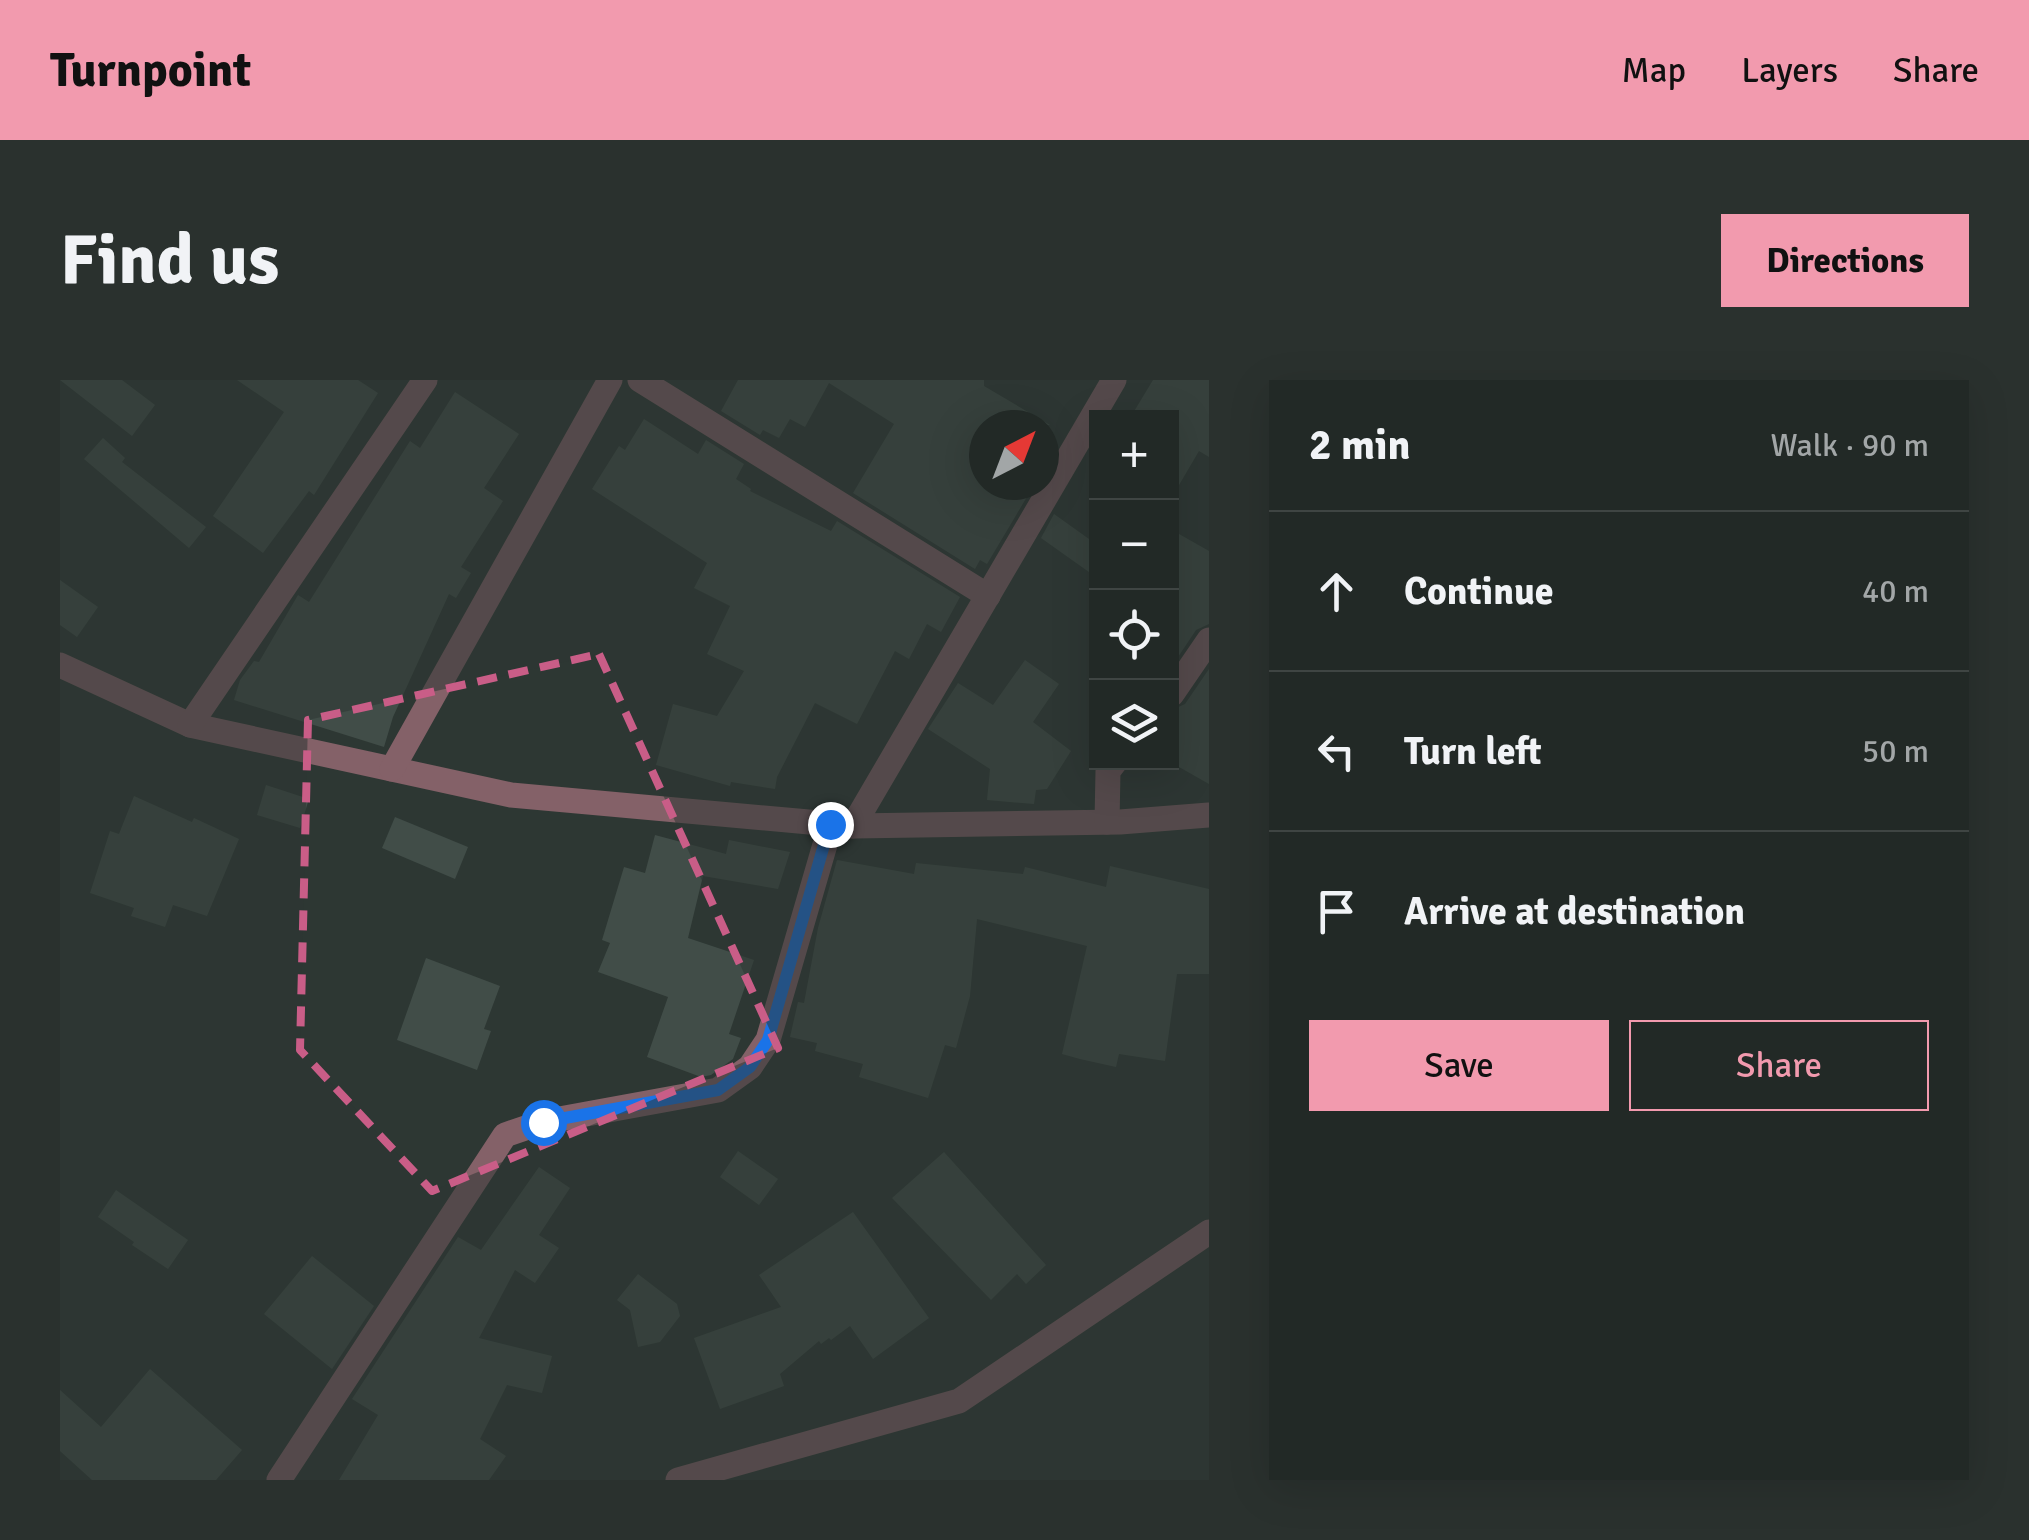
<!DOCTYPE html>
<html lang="en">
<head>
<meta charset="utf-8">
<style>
  :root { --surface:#222926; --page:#2a312e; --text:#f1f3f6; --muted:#a2a6a7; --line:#3f4543; --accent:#f29aae }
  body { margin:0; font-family:Signika,sans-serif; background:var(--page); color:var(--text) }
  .controls { position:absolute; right:30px; top:30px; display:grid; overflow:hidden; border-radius:0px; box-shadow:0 10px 40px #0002 }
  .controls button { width:90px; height:90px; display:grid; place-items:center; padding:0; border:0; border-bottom:2px solid var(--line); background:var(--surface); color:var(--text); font:50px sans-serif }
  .compass { position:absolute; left:909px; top:30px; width:90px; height:90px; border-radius:50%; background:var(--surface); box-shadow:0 10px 40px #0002; rotate:42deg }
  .stop { position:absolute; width:30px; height:30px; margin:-22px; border:8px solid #1a73e8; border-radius:50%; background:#fff }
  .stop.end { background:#1a73e8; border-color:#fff; box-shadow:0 2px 10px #0008 }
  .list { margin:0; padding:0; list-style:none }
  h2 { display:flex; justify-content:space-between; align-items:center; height:130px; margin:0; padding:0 40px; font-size:42px }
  h2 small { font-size:32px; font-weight:400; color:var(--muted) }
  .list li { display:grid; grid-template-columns:65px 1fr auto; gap:30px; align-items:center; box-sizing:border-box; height:160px; padding:0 40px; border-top:2px solid var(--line) }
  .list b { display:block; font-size:38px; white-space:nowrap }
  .list em { font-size:32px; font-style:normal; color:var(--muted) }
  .actions { display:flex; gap:20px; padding:30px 40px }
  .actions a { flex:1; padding:22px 0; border:2px solid var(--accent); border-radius:0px; text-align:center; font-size:35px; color:var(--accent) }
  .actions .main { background:var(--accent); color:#111 }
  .icon { flex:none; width:55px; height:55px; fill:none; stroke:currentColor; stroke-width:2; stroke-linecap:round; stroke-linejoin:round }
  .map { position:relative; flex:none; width:1149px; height:1100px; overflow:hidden; border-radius:0px }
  header { display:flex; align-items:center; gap:60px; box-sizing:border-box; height:140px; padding:0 50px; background:var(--accent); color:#111 }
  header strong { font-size:48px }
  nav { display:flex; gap:55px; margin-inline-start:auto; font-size:35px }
  .intro { display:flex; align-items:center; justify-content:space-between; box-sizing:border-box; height:240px; padding:0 60px }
  h1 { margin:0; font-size:70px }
  .button { padding:25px 45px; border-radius:0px; background:var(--accent); color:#111; font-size:35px; font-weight:700 }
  main { display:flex; gap:60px; padding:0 60px }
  aside { flex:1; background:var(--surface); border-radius:0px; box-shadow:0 10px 40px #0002 }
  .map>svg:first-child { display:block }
  .building { fill:#414d48 }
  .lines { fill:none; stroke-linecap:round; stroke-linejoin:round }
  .street { stroke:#846168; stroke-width:25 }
  .route { stroke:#1a73e8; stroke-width:12 }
  .marked { fill:none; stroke:#c95d87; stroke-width:8; stroke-dasharray:20 12; stroke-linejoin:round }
</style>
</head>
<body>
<header>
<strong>Turnpoint</strong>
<nav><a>Map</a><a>Layers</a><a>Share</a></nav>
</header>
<div class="intro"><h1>Find us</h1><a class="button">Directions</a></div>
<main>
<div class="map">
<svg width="1149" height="1100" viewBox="0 0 1149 1100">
  <rect width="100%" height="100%" fill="#2d3733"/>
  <!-- building -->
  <g class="building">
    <polygon points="0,0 62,0 95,25 72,56"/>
    <polygon points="177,0 298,0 318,13 254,115 249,111 203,173 153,136 224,32"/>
    <polygon points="678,0 924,0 924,6 990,45 924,45 924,105 974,105 927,184 920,180 915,189 793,113 834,44 769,3 745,47 730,39 719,58 703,50 700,55 661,31"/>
    <polygon points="1093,0 1149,0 1149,77 1139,71 1112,117 1112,38 1070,38"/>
    <polygon points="395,12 459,54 424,108 443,121 401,187 411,193 396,218 389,214 333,337 324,367 174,320 180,300 194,281 199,282 238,215 249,222 350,61 360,68"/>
    <polygon points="584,39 638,74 646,60 684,84 676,99 691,109 690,111 771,151 777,141 900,217 881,252 867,244 849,279 835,271 797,344 755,323 717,397 715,409 671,402 670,406 596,385 613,324 657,336 684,291 647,274 670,226 634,208 647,183 532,109 559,66 565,70"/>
    <polygon points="43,58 65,78 62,82 146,147 129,168 24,79"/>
    <polygon points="994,134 1036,164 1036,197 981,158"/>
    <polygon points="1112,150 1149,171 1149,244 1136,250 1112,286"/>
    <polygon points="0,200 38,227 17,257 0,245"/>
    <polygon points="965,280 999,304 973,342 1011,371 987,409 976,410 974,424 927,420 930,389 868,349 898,303 933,325"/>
    <polygon points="1149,289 1149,404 1112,383 1112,330 1125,324"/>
    <polygon points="206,405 249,419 240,448 197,435"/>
    <polygon points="74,416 132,442 134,438 179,459 147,536 113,525 105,547 71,536 74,528 30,513 50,451 59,454"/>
    <polygon points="335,437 408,467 395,499 322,468"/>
    <polygon points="595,455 666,474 669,460 730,472 718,509 643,496 628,558 694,580 669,654 681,658 673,679 651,695 641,697 587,677 608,617 538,592 550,563 542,560 564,487 585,493"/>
    <polygon points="777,480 854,494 856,483 963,494 965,487 1046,507 1050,486 1149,509 1149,594 1117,594 1105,681 1059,674 1056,687 1020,679 1002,674 1027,566 917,539 910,616 896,668 885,665 868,718 799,697 803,684 755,671 757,663 730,657 738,622 744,623 758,548"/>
    <polygon points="366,578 440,606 424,649 431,651 417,690 337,660"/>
    <polygon points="678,771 718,799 699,825 660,797"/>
    <polygon points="884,772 986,885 966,904 957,894 931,920 832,818"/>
    <polygon points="479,787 510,808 479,855 499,868 475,903 455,890 419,958 492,976 482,1013 447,1005 420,1059 446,1076 429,1100 279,1100 318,1035 292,1019 398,857 421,870"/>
    <polygon points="56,810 128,860 108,889 72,865 74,862 38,837"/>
    <polygon points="793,832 869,938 813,979 790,946 771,960 769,958 761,964 759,961 720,994 724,1006 660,1029 634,958 721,927 699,895"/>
    <polygon points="252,876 314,926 272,989 204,934"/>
    <polygon points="578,894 617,924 620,936 600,962 578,967 570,930 557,920"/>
    <polygon points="90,989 182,1070 156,1100 32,1100 0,1071 0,1010 41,1047"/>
  </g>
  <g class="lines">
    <!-- street -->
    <g class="street">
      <polyline points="580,0 928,216"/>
      <polyline points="0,285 130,345 451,415 793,446 1060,442 1149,435"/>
      <polyline points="1112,314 1149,260"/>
      <polyline points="130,345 365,0"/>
      <polyline points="332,389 550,0"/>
      <polyline points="1047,442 1048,391 1055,382"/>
      <polyline points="793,446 1054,0"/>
      <polyline points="219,1100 445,755 483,742 658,710 690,687 708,660 771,444"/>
      <polyline points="618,1100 899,1021 1149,852"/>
    </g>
  </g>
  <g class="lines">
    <!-- route -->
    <polyline class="route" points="483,742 658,710 690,687 708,660 770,444"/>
  </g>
  <!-- marked area -->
  <path d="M0 0H1149V1100H0ZM539 274 718 668 372 811 240 670 248 340Z" fill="#2d3733" fill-opacity=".55" fill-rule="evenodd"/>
  <path class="marked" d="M539 274 718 668 372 811 240 670 248 340Z"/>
</svg>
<div class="controls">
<button>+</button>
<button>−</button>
<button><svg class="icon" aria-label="locate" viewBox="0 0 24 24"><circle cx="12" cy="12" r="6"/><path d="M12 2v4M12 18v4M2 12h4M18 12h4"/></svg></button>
<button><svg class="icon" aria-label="layers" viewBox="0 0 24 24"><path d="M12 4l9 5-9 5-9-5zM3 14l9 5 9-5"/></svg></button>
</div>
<svg class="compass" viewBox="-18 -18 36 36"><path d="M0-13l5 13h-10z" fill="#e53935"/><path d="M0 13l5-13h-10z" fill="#a2a6a7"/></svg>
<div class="stop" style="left:483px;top:742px"></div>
<div class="stop end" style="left:770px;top:444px"></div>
</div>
<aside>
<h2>2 min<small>Walk · 90 m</small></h2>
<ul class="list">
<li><svg class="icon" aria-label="ahead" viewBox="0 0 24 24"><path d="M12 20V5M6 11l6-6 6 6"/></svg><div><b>Continue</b></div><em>40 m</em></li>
<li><svg class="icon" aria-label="left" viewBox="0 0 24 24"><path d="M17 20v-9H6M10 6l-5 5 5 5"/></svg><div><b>Turn left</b></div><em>50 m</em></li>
<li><svg class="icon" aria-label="arrive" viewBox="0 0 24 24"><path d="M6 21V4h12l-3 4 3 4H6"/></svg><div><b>Arrive at destination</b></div></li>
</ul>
<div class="actions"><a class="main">Save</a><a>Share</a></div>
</aside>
</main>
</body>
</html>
